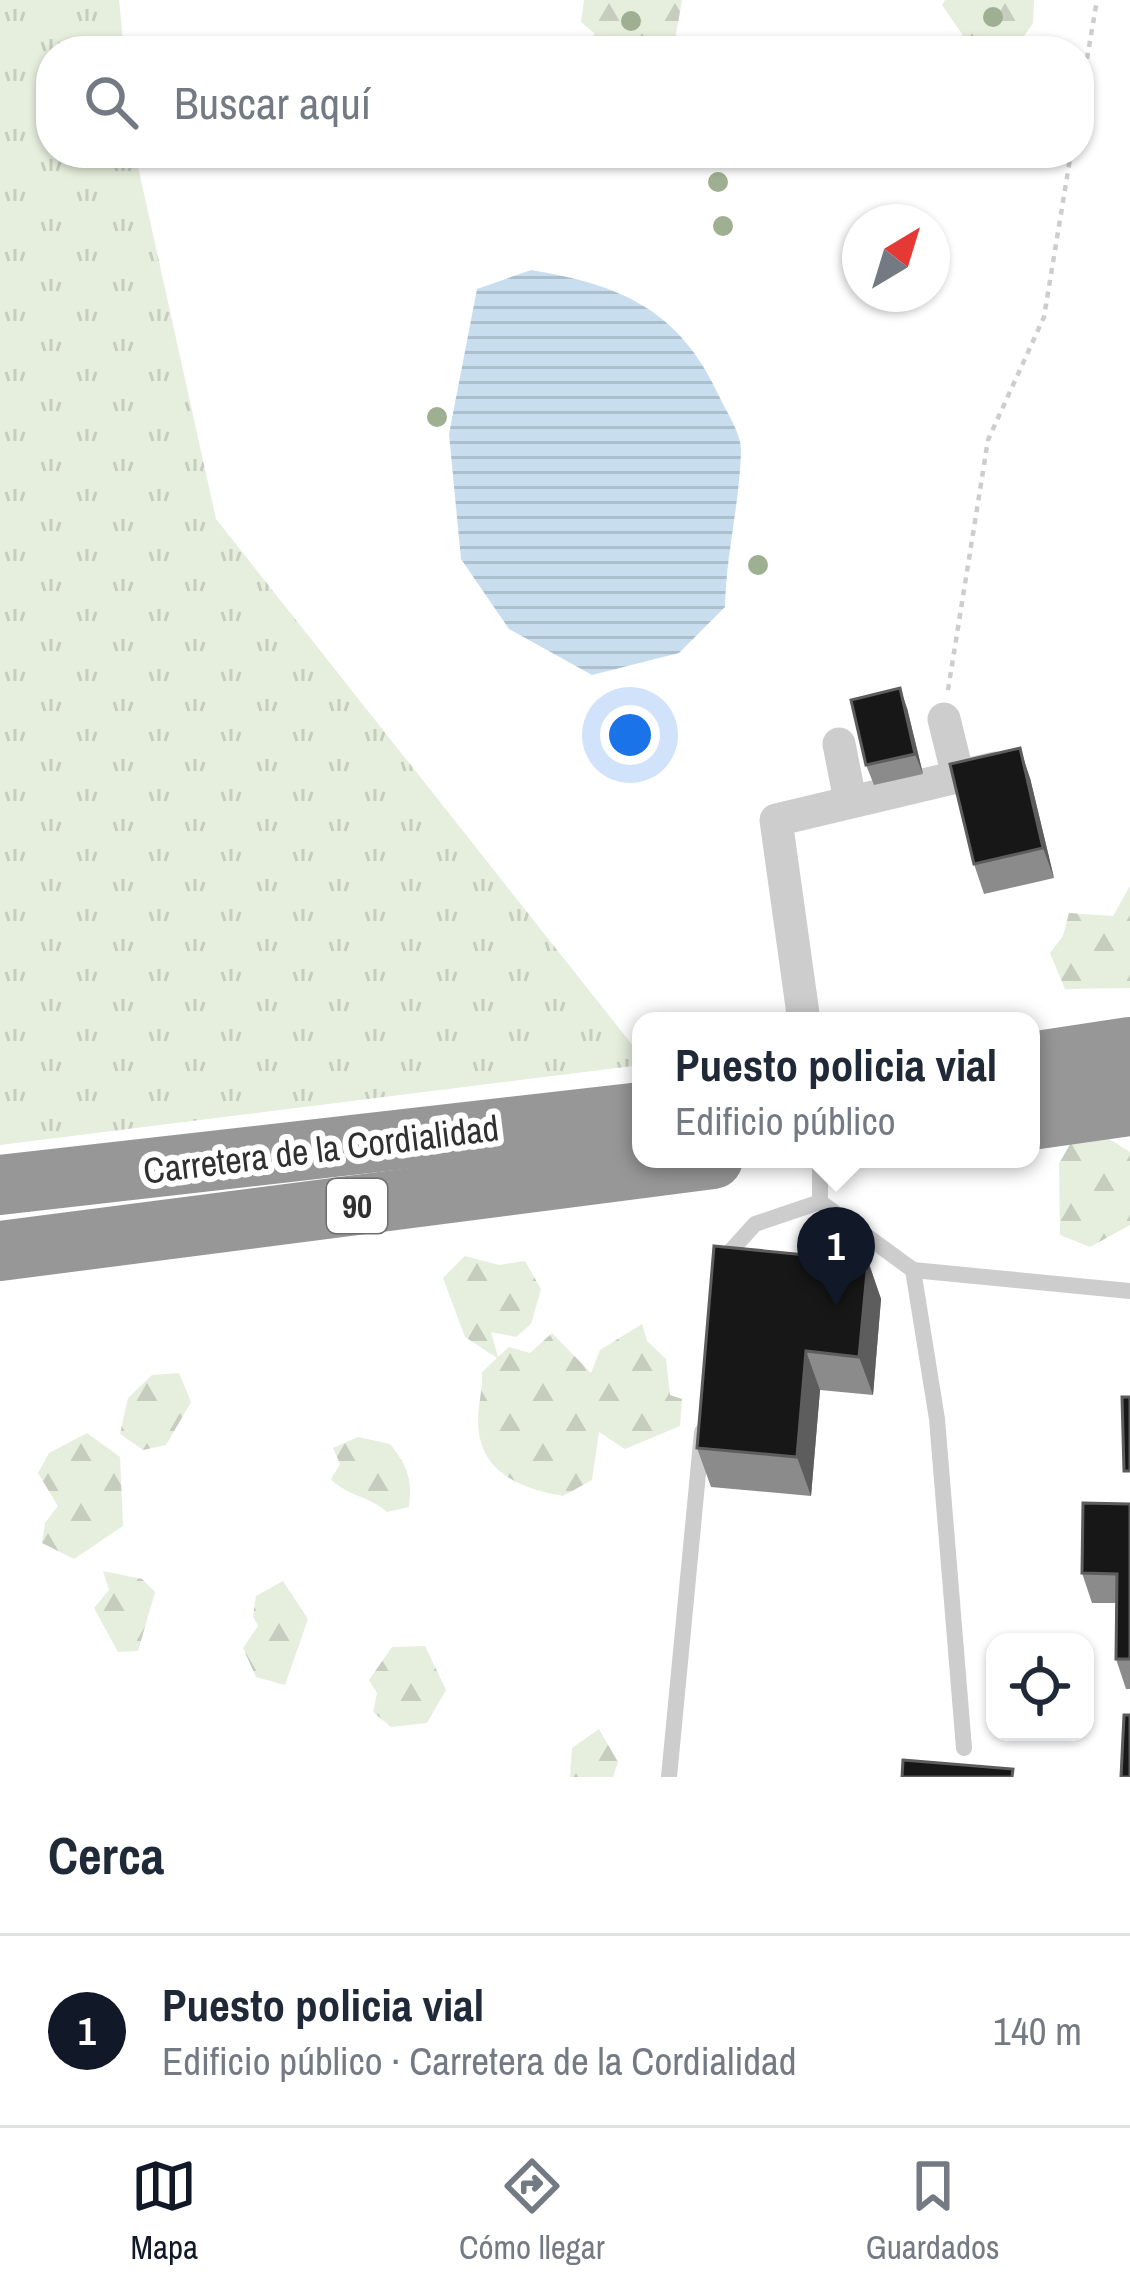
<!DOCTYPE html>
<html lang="es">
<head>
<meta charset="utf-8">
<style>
  :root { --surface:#fff; --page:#f2f2f3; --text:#1f2937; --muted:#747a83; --line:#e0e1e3; --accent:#111827 }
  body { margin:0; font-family:"Archivo Narrow",sans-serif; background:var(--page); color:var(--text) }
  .controls { position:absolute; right:36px; bottom:36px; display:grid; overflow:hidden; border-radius:24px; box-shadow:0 3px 9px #0004 }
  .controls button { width:108px; height:108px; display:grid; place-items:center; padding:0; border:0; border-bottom:3px solid var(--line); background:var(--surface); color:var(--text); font:60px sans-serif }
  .compass { position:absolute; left:842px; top:204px; width:108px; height:108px; border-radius:50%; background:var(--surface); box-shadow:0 3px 9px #0004; rotate:38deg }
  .you { position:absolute; left:630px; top:735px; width:42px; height:42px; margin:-30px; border:9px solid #fff; border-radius:50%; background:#1a73e8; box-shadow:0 0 0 18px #1a73e833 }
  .badge { display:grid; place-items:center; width:78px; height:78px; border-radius:50%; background:var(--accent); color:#fff; font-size:39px; font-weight:700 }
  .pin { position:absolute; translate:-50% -99px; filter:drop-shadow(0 3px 6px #0008) }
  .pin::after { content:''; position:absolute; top:63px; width:42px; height:36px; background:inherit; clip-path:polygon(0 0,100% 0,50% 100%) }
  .popup { position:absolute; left:632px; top:1012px; width:408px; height:156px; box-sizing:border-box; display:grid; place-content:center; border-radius:24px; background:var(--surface); filter:drop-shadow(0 3px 9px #0005); font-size:39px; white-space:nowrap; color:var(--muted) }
  .popup b { font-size:45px; color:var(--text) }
  .popup::after { content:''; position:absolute; left:50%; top:100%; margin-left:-24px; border:24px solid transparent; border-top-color:var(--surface) }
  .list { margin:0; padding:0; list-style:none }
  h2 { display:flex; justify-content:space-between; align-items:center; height:156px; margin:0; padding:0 48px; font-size:51px }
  h2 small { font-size:39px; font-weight:400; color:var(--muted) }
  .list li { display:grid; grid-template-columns:78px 1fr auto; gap:36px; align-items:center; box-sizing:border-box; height:192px; padding:0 48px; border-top:3px solid var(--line) }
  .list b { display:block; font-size:45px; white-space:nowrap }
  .list p { margin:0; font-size:39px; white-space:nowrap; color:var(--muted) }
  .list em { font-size:39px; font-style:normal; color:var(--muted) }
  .icon { flex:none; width:66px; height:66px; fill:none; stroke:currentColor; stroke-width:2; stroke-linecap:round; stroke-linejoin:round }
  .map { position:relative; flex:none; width:1130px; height:1777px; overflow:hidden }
  .search { position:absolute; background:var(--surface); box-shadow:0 3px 9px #0004; left:36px; right:36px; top:36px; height:132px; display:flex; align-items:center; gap:30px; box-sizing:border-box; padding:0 42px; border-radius:48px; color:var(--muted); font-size:45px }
  .sheet { height:348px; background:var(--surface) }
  nav { display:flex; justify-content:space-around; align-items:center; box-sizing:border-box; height:168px; border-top:3px solid var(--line); background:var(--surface); font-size:33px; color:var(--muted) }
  nav a { display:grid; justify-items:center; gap:6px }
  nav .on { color:var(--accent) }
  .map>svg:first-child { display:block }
  .grass { fill:url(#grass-tufts) }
  .forest { fill:url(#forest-firs) }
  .water { fill:url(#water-rules) }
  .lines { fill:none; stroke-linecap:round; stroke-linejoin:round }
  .path { stroke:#cdcdcd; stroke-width:4.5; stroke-dasharray:6 6; stroke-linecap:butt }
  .lane { stroke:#cdcdcd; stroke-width:16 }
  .street { stroke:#cdcdcd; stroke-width:33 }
  .highway { stroke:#979797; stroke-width:60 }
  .tree { fill:#9fb092 }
  .wall { fill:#8b8b8b }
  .shaded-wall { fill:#5d5d5d }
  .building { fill:#171717; stroke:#5d5d5d; stroke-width:3 }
  .labels { text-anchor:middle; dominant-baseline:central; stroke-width:12; stroke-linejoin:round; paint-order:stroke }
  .shield { fill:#fff; stroke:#6e6e6e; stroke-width:3 }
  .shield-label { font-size:33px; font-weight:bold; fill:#303030 }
  .street-label { font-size:36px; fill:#303030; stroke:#fff }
</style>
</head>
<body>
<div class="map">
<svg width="1130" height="1777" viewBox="0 0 1130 1777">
  <defs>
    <pattern id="grass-tufts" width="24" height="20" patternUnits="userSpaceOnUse" patternTransform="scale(3)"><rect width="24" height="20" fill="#e6eedd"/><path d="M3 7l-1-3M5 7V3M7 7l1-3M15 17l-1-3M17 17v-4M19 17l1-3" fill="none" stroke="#c6ccbe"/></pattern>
    <pattern id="forest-firs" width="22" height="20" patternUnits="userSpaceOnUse" patternTransform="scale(3)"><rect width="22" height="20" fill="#e6eedd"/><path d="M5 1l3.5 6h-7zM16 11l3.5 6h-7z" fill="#c6ccbe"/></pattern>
    <pattern id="water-rules" width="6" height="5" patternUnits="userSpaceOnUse" patternTransform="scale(3)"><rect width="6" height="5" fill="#c8deef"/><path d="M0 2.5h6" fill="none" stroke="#acbfcd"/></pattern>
  </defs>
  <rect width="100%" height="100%" fill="#fff"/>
  <!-- grass -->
  <polygon class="grass" points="0,0 119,0 124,51 51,51 51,153 135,153 216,519 641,1056 641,1065 0,1145"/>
  <!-- forest -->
  <g class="forest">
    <polygon points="584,0 682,0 674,46 670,51 593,51 594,33 581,22"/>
    <polygon points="945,0 1034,0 1033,23 1014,51 966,51 962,34 942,5"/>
    <polygon points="1130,886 1130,988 1065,989 1050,953 1063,936 1069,913 1113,916"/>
    <polygon points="1106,1137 1130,1152 1130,1225 1090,1247 1060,1235 1059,1163 1071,1142"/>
    <path d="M465 1256 499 1265 525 1261 541 1289 531 1324 516 1337 491 1332 498 1357 509 1347 530 1353 552 1333 591 1373 600 1350 642 1324 647 1341 666 1359 670 1395 682 1399 680 1426 625 1449 599 1432 592 1480 563 1496C519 1488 478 1472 478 1420 478 1404 483 1390 482 1372L497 1358 465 1337 443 1278Z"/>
    <polygon points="179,1373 191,1402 166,1445 143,1450 120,1434 128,1398 152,1375"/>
    <polygon points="87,1433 120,1457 123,1526 74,1559 42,1543 45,1523 58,1506 38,1473 49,1453"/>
    <path d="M358 1437 390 1444C407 1465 413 1480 409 1507L387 1512C368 1495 348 1497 331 1479L340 1464 333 1448Z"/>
    <polygon points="103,1571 142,1579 155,1592 138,1651 118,1652 94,1608 109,1590"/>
    <polygon points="283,1581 308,1619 285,1685 256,1677 243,1648 258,1626 253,1616 256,1596"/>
    <polygon points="425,1646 446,1690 427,1723 391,1727 373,1712 377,1693 369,1680 392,1647"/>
    <polygon points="599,1729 618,1762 613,1777 570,1777 572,1748"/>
  </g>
  <!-- water -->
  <path class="water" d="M531 270C622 285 680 310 720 398 727 413 741 433 741 450 740 502 726 554 725 607L679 653 592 675 509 629 461 559 449 434 477 289Z"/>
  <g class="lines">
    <!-- path -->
    <g class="path">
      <polyline points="1079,106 1097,0"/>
      <polyline points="948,690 988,440 1044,317 1071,153"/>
    </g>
    <!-- lane -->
    <g class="lane">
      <polyline points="820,1202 820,1159"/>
      <polyline points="720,1263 755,1224 820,1202 913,1270 1130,1291"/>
      <polyline points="913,1270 937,1419 964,1748"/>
      <polyline points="669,1777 702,1432"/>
    </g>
    <!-- street -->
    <g class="street">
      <polyline points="944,719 958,776"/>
      <polyline points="839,744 850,800"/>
      <polyline points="804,1021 776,820 995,768"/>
    </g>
    <!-- highway -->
    <g class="highway">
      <polyline points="1031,1062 1130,1047"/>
      <polyline points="1031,1120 1130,1106"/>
      <polyline points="0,1185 641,1112"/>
      <polyline points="0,1251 713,1159"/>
    </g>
  </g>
  <!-- trees -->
  <g class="tree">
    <circle cx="993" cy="17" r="10"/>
    <circle cx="631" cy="21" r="10"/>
    <circle cx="718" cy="182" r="10"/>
    <circle cx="723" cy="226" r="10"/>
    <circle cx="437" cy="417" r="10"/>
    <circle cx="758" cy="565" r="10"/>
  </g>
  <!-- wall -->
  <g class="wall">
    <polygon points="907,708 923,774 874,785 866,765"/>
    <polygon points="1030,778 1054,878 984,894 974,864"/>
    <polygon points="868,1261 881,1299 873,1395 820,1390 811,1496 711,1487 697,1448"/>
    <polygon points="1130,1504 1130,1689 1126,1689 1116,1659 1116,1603 1092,1603 1082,1573"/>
  </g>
  <!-- shaded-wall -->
  <g class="shaded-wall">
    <polygon points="900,688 907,708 923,774 915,754"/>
    <polygon points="1020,748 1030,778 1054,878 1043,848"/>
    <polygon points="868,1261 881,1299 873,1395 859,1357"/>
    <polygon points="806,1351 820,1390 811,1496 797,1457"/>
  </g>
  <!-- building -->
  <g class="building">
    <polygon points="900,688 915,754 866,765 851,700"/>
    <polygon points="1020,748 1043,848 974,864 950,764"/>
    <polygon points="714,1246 868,1261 859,1357 806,1351 797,1457 697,1448"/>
    <polygon points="1122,1397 1130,1397 1130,1471 1124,1471"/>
    <polygon points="1083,1503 1130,1504 1130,1659 1116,1659 1117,1574 1082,1573"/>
    <polygon points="1124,1715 1130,1715 1130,1777 1121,1777"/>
    <polygon points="903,1760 1013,1769 1012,1777 902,1777"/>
  </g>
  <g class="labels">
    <!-- shield labels -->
    <rect class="shield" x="327" y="1179" width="60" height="54" rx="9"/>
    <g class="shield-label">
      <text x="357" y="1206">90</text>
    </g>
    <!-- street labels -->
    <g class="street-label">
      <text transform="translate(321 1149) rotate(-7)">Carretera de la Cordialidad</text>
    </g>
  </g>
</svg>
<div class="controls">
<button><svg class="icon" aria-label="locate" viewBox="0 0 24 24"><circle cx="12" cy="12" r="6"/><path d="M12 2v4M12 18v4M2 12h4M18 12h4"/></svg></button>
</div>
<svg class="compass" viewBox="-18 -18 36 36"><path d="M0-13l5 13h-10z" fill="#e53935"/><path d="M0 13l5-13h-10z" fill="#747a83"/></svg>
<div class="you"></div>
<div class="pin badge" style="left:836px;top:1306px">1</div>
<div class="popup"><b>Puesto policia vial</b>Edificio público</div>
<div class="search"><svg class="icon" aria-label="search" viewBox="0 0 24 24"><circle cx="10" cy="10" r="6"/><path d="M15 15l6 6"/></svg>Buscar aquí</div>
</div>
<section class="sheet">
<h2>Cerca<small></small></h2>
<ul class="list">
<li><span class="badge">1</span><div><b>Puesto policia vial</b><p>Edificio público · Carretera de la Cordialidad</p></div><em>140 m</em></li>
</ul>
</section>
<nav>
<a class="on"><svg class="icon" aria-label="map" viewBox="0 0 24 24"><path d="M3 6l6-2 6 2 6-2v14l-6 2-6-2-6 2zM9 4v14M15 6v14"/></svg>Mapa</a>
<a><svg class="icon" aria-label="directions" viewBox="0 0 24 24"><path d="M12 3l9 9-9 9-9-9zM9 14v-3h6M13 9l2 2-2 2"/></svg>Cómo llegar</a>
<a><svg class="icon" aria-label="saved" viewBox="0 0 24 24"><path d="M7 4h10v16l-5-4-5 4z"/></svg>Guardados</a>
</nav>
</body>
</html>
